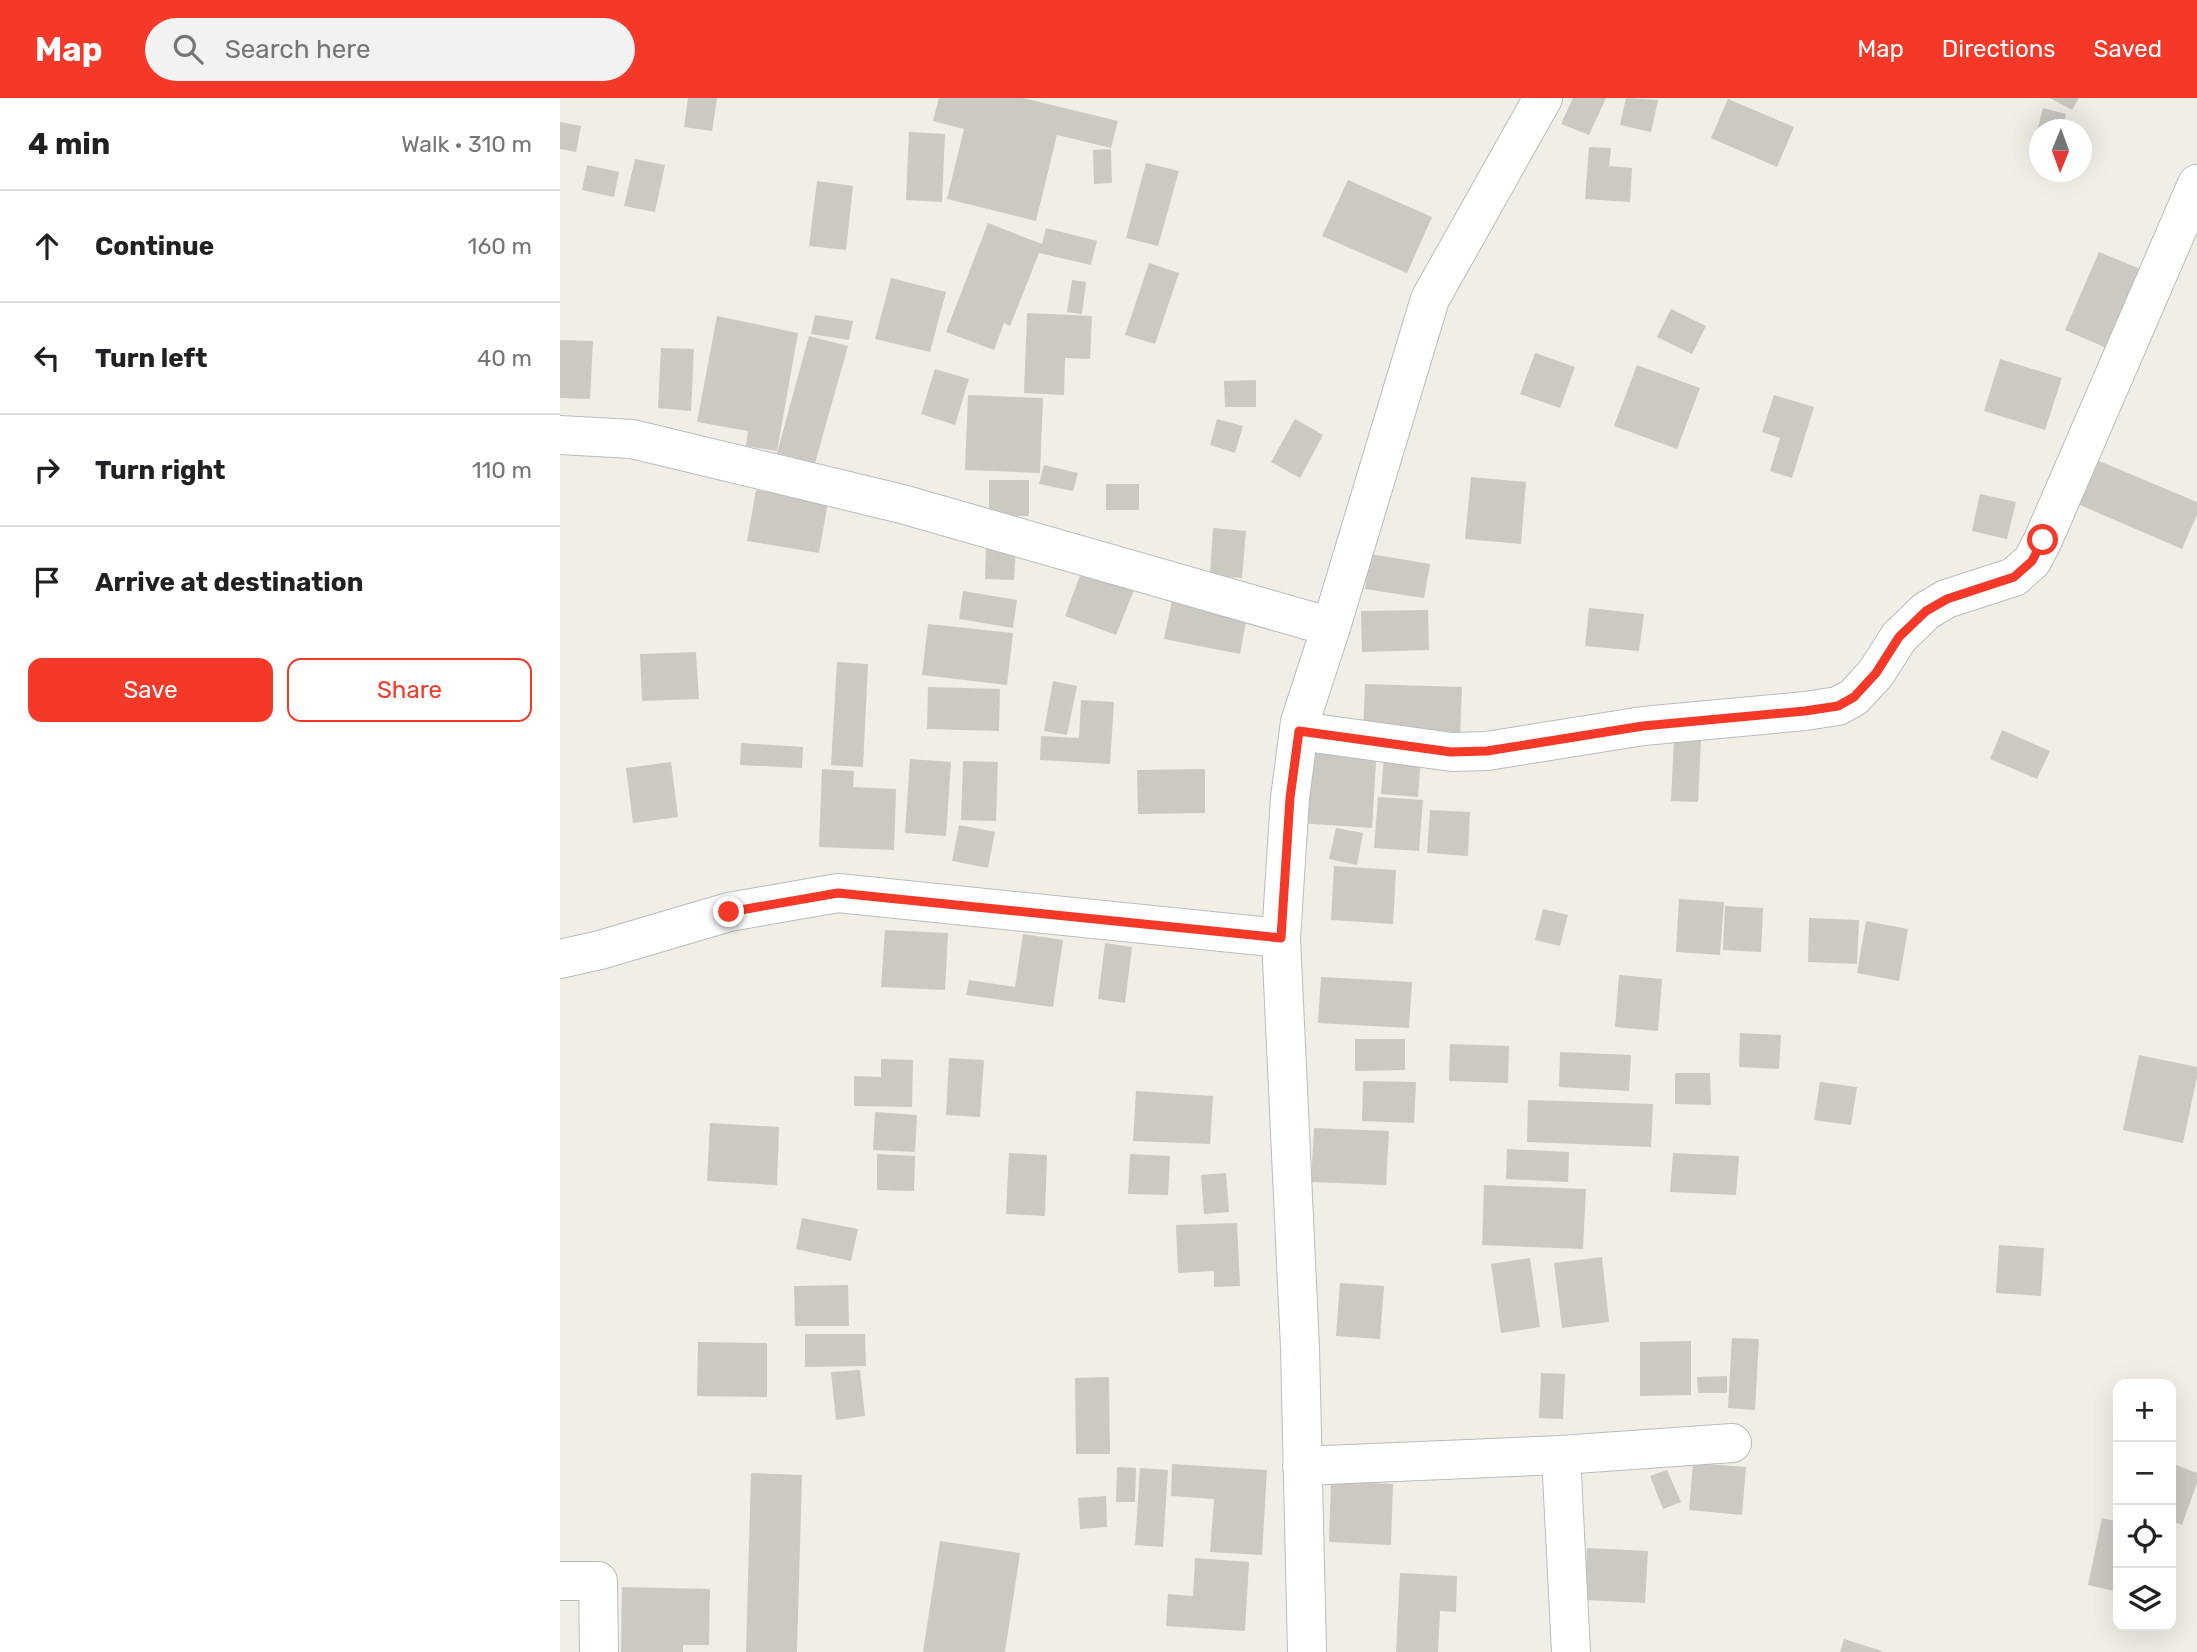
<!DOCTYPE html>
<html lang="en">
<head>
<meta charset="utf-8">
<style>
  :root { --surface:#fff; --page:#f2f2f2; --text:#202124; --muted:#757577; --line:#e0e0e0; --accent:#f53928 }
  body { margin:0; font-family:Rubik,sans-serif; background:var(--page); color:var(--text) }
  .controls { position:absolute; right:21px; bottom:21px; display:grid; overflow:hidden; border-radius:14px; box-shadow:0 7px 28px #0002 }
  .controls button { width:63px; height:63px; display:grid; place-items:center; padding:0; border:0; border-bottom:2px solid var(--line); background:var(--surface); color:var(--text); font:35px sans-serif }
  .compass { position:absolute; left:1469px; top:21px; width:63px; height:63px; border-radius:50%; background:var(--surface); box-shadow:0 7px 28px #0002; rotate:181deg }
  .stop { position:absolute; width:21px; height:21px; margin:-16px; border:5px solid #f53928; border-radius:50%; background:#fff }
  .stop.end { background:#f53928; border-color:#fff; box-shadow:0 2px 7px #0008 }
  .list { margin:0; padding:0; list-style:none }
  h2 { display:flex; justify-content:space-between; align-items:center; height:91px; margin:0; padding:0 28px; font-size:30px }
  h2 small { font-size:23px; font-weight:400; color:var(--muted) }
  .list li { display:grid; grid-template-columns:46px 1fr auto; gap:21px; align-items:center; box-sizing:border-box; height:112px; padding:0 28px; border-top:2px solid var(--line) }
  .list b { display:block; font-size:26px; white-space:nowrap }
  .list em { font-size:23px; font-style:normal; color:var(--muted) }
  .actions { display:flex; gap:14px; padding:21px 28px }
  .actions a { flex:1; padding:16px 0; border:2px solid var(--accent); border-radius:14px; text-align:center; font-size:24px; color:var(--accent) }
  .actions .main { background:var(--accent); color:#fff }
  .icon { flex:none; width:38px; height:38px; fill:none; stroke:currentColor; stroke-width:2; stroke-linecap:round; stroke-linejoin:round }
  .map { position:relative; flex:none; width:1637px; height:1554px; overflow:hidden }
  header { display:flex; align-items:center; gap:42px; box-sizing:border-box; height:98px; padding:0 35px; background:var(--accent); color:#fff }
  header strong { font-size:33px }
  nav { display:flex; gap:38px; margin-inline-start:auto; font-size:24px }
  .search { width:490px; height:63px; background:var(--page); display:flex; align-items:center; gap:18px; box-sizing:border-box; padding:0 24px; border-radius:38px; color:var(--muted); font-size:26px }
  main { display:flex }
  aside { flex:1; background:var(--surface) }
  .map>svg:first-child { display:block }
  .building { fill:#ccc9c3 }
  .lines { fill:none; stroke-linecap:round; stroke-linejoin:round }
  .minor-casing { stroke:#b8bcc0; stroke-width:40 }
  .minor { stroke:#fff; stroke-width:38 }
  .route { stroke:#f53928; stroke-width:9 }
</style>
</head>
<body>
<header>
<strong>Map</strong>
<div class="search"><svg class="icon" aria-label="search" viewBox="0 0 24 24"><circle cx="10" cy="10" r="6"/><path d="M15 15l6 6"/></svg>Search here</div>
<nav><a>Map</a><a>Directions</a><a>Saved</a></nav>
</header>
<main>
<aside>
<h2>4 min<small>Walk · 310 m</small></h2>
<ul class="list">
<li><svg class="icon" aria-label="ahead" viewBox="0 0 24 24"><path d="M12 20V5M6 11l6-6 6 6"/></svg><div><b>Continue</b></div><em>160 m</em></li>
<li><svg class="icon" aria-label="left" viewBox="0 0 24 24"><path d="M17 20v-9H6M10 6l-5 5 5 5"/></svg><div><b>Turn left</b></div><em>40 m</em></li>
<li><svg class="icon" aria-label="right" viewBox="0 0 24 24"><path d="M7 20v-9h11M14 6l5 5-5 5"/></svg><div><b>Turn right</b></div><em>110 m</em></li>
<li><svg class="icon" aria-label="arrive" viewBox="0 0 24 24"><path d="M6 21V4h12l-3 4 3 4H6"/></svg><div><b>Arrive at destination</b></div></li>
</ul>
<div class="actions"><a class="main">Save</a><a>Share</a></div>
</aside>
<div class="map">
<svg width="1637" height="1554" viewBox="0 0 1637 1554">
  <rect width="100%" height="100%" fill="#f1eee6"/>
  <!-- building -->
  <g class="building">
    <polygon points="128,0 157,0 152,33 124,29"/>
    <polygon points="379,0 463,0 558,23 551,50 497,37 476,123 387,101 404,31 373,23"/>
    <polygon points="1013,0 1046,0 1029,37 1001,26"/>
    <polygon points="1066,0 1098,2 1091,34 1060,27"/>
    <polygon points="1490,0 1519,0 1512,12"/>
    <polygon points="1168,1 1234,29 1217,69 1151,40"/>
    <polygon points="1483,10 1506,16 1502,32 1479,32 1479,47 1474,45"/>
    <polygon points="0,24 21,28 16,54 0,51"/>
    <polygon points="349,34 385,36 382,104 346,102"/>
    <polygon points="1029,49 1051,50 1049,68 1072,70 1070,104 1025,101"/>
    <polygon points="551,51 552,85 534,86 533,52"/>
    <polygon points="75,61 105,67 95,114 64,108"/>
    <polygon points="586,65 619,73 598,148 566,140"/>
    <polygon points="27,67 59,74 54,99 22,92"/>
    <polygon points="788,82 872,119 847,175 762,138"/>
    <polygon points="257,83 293,88 286,152 249,148"/>
    <polygon points="428,125 482,146 486,130 537,143 531,167 479,155 450,228 444,225 434,252 386,234"/>
    <polygon points="1539,154 1583,172 1549,251 1505,232"/>
    <polygon points="589,165 619,175 595,246 565,237"/>
    <polygon points="331,180 386,194 370,254 315,241"/>
    <polygon points="512,182 526,184 522,216 507,214"/>
    <polygon points="1111,211 1146,228 1132,256 1097,239"/>
    <polygon points="467,215 532,218 530,261 505,260 504,297 464,295"/>
    <polygon points="255,217 293,223 289,242 251,236"/>
    <polygon points="157,218 238,235 217,353 186,348 188,333 137,324"/>
    <polygon points="249,238 288,248 255,365 217,355"/>
    <polygon points="0,242 33,243 30,301 0,300"/>
    <polygon points="101,250 134,251 131,313 98,310"/>
    <polygon points="975,255 1015,269 1000,310 960,296"/>
    <polygon points="1440,261 1502,280 1485,332 1424,313"/>
    <polygon points="1077,267 1140,290 1117,351 1054,328"/>
    <polygon points="375,271 409,281 395,327 361,316"/>
    <polygon points="696,282 696,309 665,309 664,283"/>
    <polygon points="408,297 483,300 480,375 405,372"/>
    <polygon points="1214,297 1254,309 1232,380 1210,373 1220,340 1202,334"/>
    <polygon points="657,321 683,328 675,355 650,347"/>
    <polygon points="735,321 763,337 740,380 711,364"/>
    <polygon points="1532,360 1637,404 1637,417 1622,451 1513,404"/>
    <polygon points="484,367 518,375 513,393 479,386"/>
    <polygon points="911,379 966,384 961,446 905,441"/>
    <rect x="429" y="382" width="40" height="36"/>
    <rect x="546" y="386" width="33" height="26"/>
    <polygon points="196,392 268,404 259,455 187,443"/>
    <polygon points="1420,396 1456,404 1447,441 1412,433"/>
    <polygon points="653,430 686,433 682,480 650,478"/>
    <polygon points="426,449 456,450 454,482 425,481"/>
    <polygon points="810,456 870,466 864,500 805,491"/>
    <polygon points="522,472 574,492 556,537 505,518"/>
    <polygon points="403,493 457,502 453,530 399,521"/>
    <polygon points="614,493 689,508 680,556 604,541"/>
    <polygon points="1029,510 1084,516 1079,553 1025,548"/>
    <polygon points="868,512 869,552 802,554 801,513"/>
    <polygon points="368,526 453,535 447,587 362,577"/>
    <polygon points="136,554 139,601 82,603 80,556"/>
    <polygon points="277,564 308,566 303,669 271,667"/>
    <polygon points="493,583 517,588 507,637 484,633"/>
    <polygon points="805,586 902,589 900,639 803,635"/>
    <polygon points="368,589 440,591 439,633 367,631"/>
    <polygon points="521,602 554,604 550,666 480,662 481,638 519,640"/>
    <polygon points="1442,632 1490,653 1477,681 1430,661"/>
    <polygon points="1114,640 1141,642 1138,704 1111,703"/>
    <polygon points="744,644 817,648 812,730 739,725"/>
    <polygon points="181,645 243,649 242,670 180,667"/>
    <polygon points="824,658 861,661 858,699 821,696"/>
    <polygon points="350,661 391,664 386,738 345,735"/>
    <polygon points="403,663 438,664 436,723 401,722"/>
    <polygon points="111,664 118,719 73,725 66,670"/>
    <polygon points="262,671 294,673 293,689 336,691 334,752 259,749"/>
    <polygon points="645,671 645,715 578,716 577,672"/>
    <polygon points="818,699 863,702 859,753 814,750"/>
    <polygon points="870,712 910,714 908,758 867,755"/>
    <polygon points="399,727 435,734 428,770 392,763"/>
    <polygon points="776,730 803,735 797,767 769,761"/>
    <polygon points="774,768 836,772 833,826 771,822"/>
    <polygon points="1119,801 1164,804 1160,857 1116,854"/>
    <polygon points="1165,808 1203,810 1201,854 1163,852"/>
    <polygon points="983,811 1008,817 1000,848 975,842"/>
    <polygon points="1249,820 1299,822 1297,866 1248,864"/>
    <polygon points="1306,823 1348,831 1339,883 1297,875"/>
    <polygon points="325,832 388,835 385,892 321,889"/>
    <polygon points="463,836 503,842 493,909 406,897 409,882 455,889"/>
    <polygon points="545,845 572,849 565,905 538,901"/>
    <polygon points="1059,877 1102,881 1098,933 1055,929"/>
    <polygon points="761,879 852,884 849,930 758,925"/>
    <polygon points="1180,935 1221,937 1219,971 1179,969"/>
    <polygon points="795,941 845,941 845,972 795,973"/>
    <polygon points="890,946 949,948 948,985 889,983"/>
    <polygon points="1000,954 1071,957 1069,993 999,989"/>
    <polygon points="1579,957 1637,969 1637,979 1623,1045 1563,1032"/>
    <polygon points="389,960 424,962 420,1019 386,1017"/>
    <polygon points="321,961 353,962 352,1009 294,1008 294,978 321,979"/>
    <polygon points="1115,975 1150,975 1151,1007 1115,1006"/>
    <polygon points="803,983 856,984 854,1025 802,1023"/>
    <polygon points="1260,984 1297,989 1291,1027 1254,1022"/>
    <polygon points="576,993 653,998 650,1046 573,1043"/>
    <polygon points="968,1002 1093,1006 1091,1049 967,1044"/>
    <polygon points="315,1014 357,1017 355,1054 313,1052"/>
    <polygon points="150,1025 219,1029 217,1087 147,1083"/>
    <polygon points="754,1030 829,1033 826,1087 751,1084"/>
    <polygon points="947,1051 1009,1054 1008,1084 946,1081"/>
    <polygon points="449,1055 487,1057 485,1118 446,1116"/>
    <polygon points="1113,1055 1179,1058 1176,1097 1110,1094"/>
    <polygon points="317,1056 355,1058 354,1093 317,1092"/>
    <polygon points="570,1056 610,1058 608,1097 568,1096"/>
    <polygon points="666,1075 669,1114 644,1116 641,1077"/>
    <polygon points="924,1087 1026,1091 1023,1151 922,1147"/>
    <polygon points="242,1120 298,1131 291,1163 236,1151"/>
    <polygon points="677,1125 680,1188 654,1189 654,1173 618,1175 616,1127"/>
    <polygon points="1439,1147 1484,1150 1481,1198 1436,1195"/>
    <polygon points="1042,1159 1049,1224 1002,1230 994,1165"/>
    <polygon points="970,1160 980,1229 941,1235 931,1166"/>
    <polygon points="780,1185 824,1188 820,1241 776,1238"/>
    <polygon points="288,1187 289,1228 235,1228 234,1188"/>
    <polygon points="245,1236 305,1236 306,1268 245,1269"/>
    <polygon points="1172,1240 1199,1241 1195,1312 1168,1310"/>
    <polygon points="1131,1243 1131,1297 1080,1298 1080,1244"/>
    <polygon points="138,1244 207,1245 207,1299 137,1298"/>
    <polygon points="300,1272 305,1318 276,1322 271,1274"/>
    <polygon points="981,1275 1005,1276 1003,1321 979,1320"/>
    <polygon points="1167,1278 1167,1295 1138,1295 1137,1279"/>
    <polygon points="549,1279 550,1356 516,1356 515,1280"/>
    <polygon points="1133,1365 1186,1369 1182,1417 1129,1412"/>
    <polygon points="1611,1365 1637,1375 1637,1385 1622,1427 1611,1423"/>
    <polygon points="612,1366 707,1372 702,1457 650,1454 654,1401 611,1398"/>
    <polygon points="557,1369 576,1370 575,1404 556,1404"/>
    <polygon points="580,1370 608,1372 603,1449 575,1447"/>
    <polygon points="1107,1372 1121,1404 1103,1411 1090,1378"/>
    <polygon points="191,1375 242,1377 237,1554 186,1554"/>
    <polygon points="771,1383 833,1386 831,1447 769,1444"/>
    <polygon points="546,1398 547,1429 520,1431 518,1400"/>
    <polygon points="1542,1420 1558,1424 1558,1494 1528,1487"/>
    <polygon points="380,1443 460,1455 445,1554 363,1554"/>
    <polygon points="1027,1450 1088,1453 1085,1505 1025,1502"/>
    <polygon points="635,1460 689,1464 685,1533 606,1528 608,1496 633,1498"/>
    <polygon points="840,1475 897,1478 896,1514 880,1513 878,1554 836,1554"/>
    <polygon points="62,1489 150,1491 149,1547 123,1547 123,1554 61,1554"/>
    <polygon points="1284,1541 1322,1553 1322,1554 1280,1554"/>
  </g>
  <g class="lines">
    <!-- minor casing -->
    <g class="minor-casing">
      <g id="minor">
        <polyline points="0,337 72,341 342,406 771,529"/>
        <polyline points="739,633 892,654 927,653 1083,628 1245,613 1278,608 1294,599 1316,575 1339,539 1366,513 1386,501 1454,479 1472,463 1483,442 1637,86"/>
        <polyline points="0,861 40,852 169,814 278,795 721,840"/>
        <polyline points="1001,1357 1011,1554"/>
        <polyline points="742,1368 1001,1357 1172,1345"/>
        <polyline points="0,1483 38,1483 39,1554"/>
        <polyline points="747,1554 740,1250 721,840 730,700 740,624 771,529 870,201 983,0"/>
      </g>
    </g>
    <!-- minor -->
    <use href="#minor" class="minor"/>
  </g>
  <g class="lines">
    <!-- route -->
    <polyline class="route" points="169,814 278,795 721,840 730,700 739,633 891,654 927,653 1083,628 1245,613 1278,608 1294,599 1316,575 1339,539 1366,513 1387,501 1454,479 1472,463 1483,442"/>
  </g>
</svg>
<div class="controls">
<button>+</button>
<button>−</button>
<button><svg class="icon" aria-label="locate" viewBox="0 0 24 24"><circle cx="12" cy="12" r="6"/><path d="M12 2v4M12 18v4M2 12h4M18 12h4"/></svg></button>
<button><svg class="icon" aria-label="layers" viewBox="0 0 24 24"><path d="M12 4l9 5-9 5-9-5zM3 14l9 5 9-5"/></svg></button>
</div>
<svg class="compass" viewBox="-18 -18 36 36"><path d="M0-13l5 13h-10z" fill="#e53935"/><path d="M0 13l5-13h-10z" fill="#757577"/></svg>
<div class="stop" style="left:1483px;top:442px"></div>
<div class="stop end" style="left:169px;top:814px"></div>
</div>
</main>
</body>
</html>
